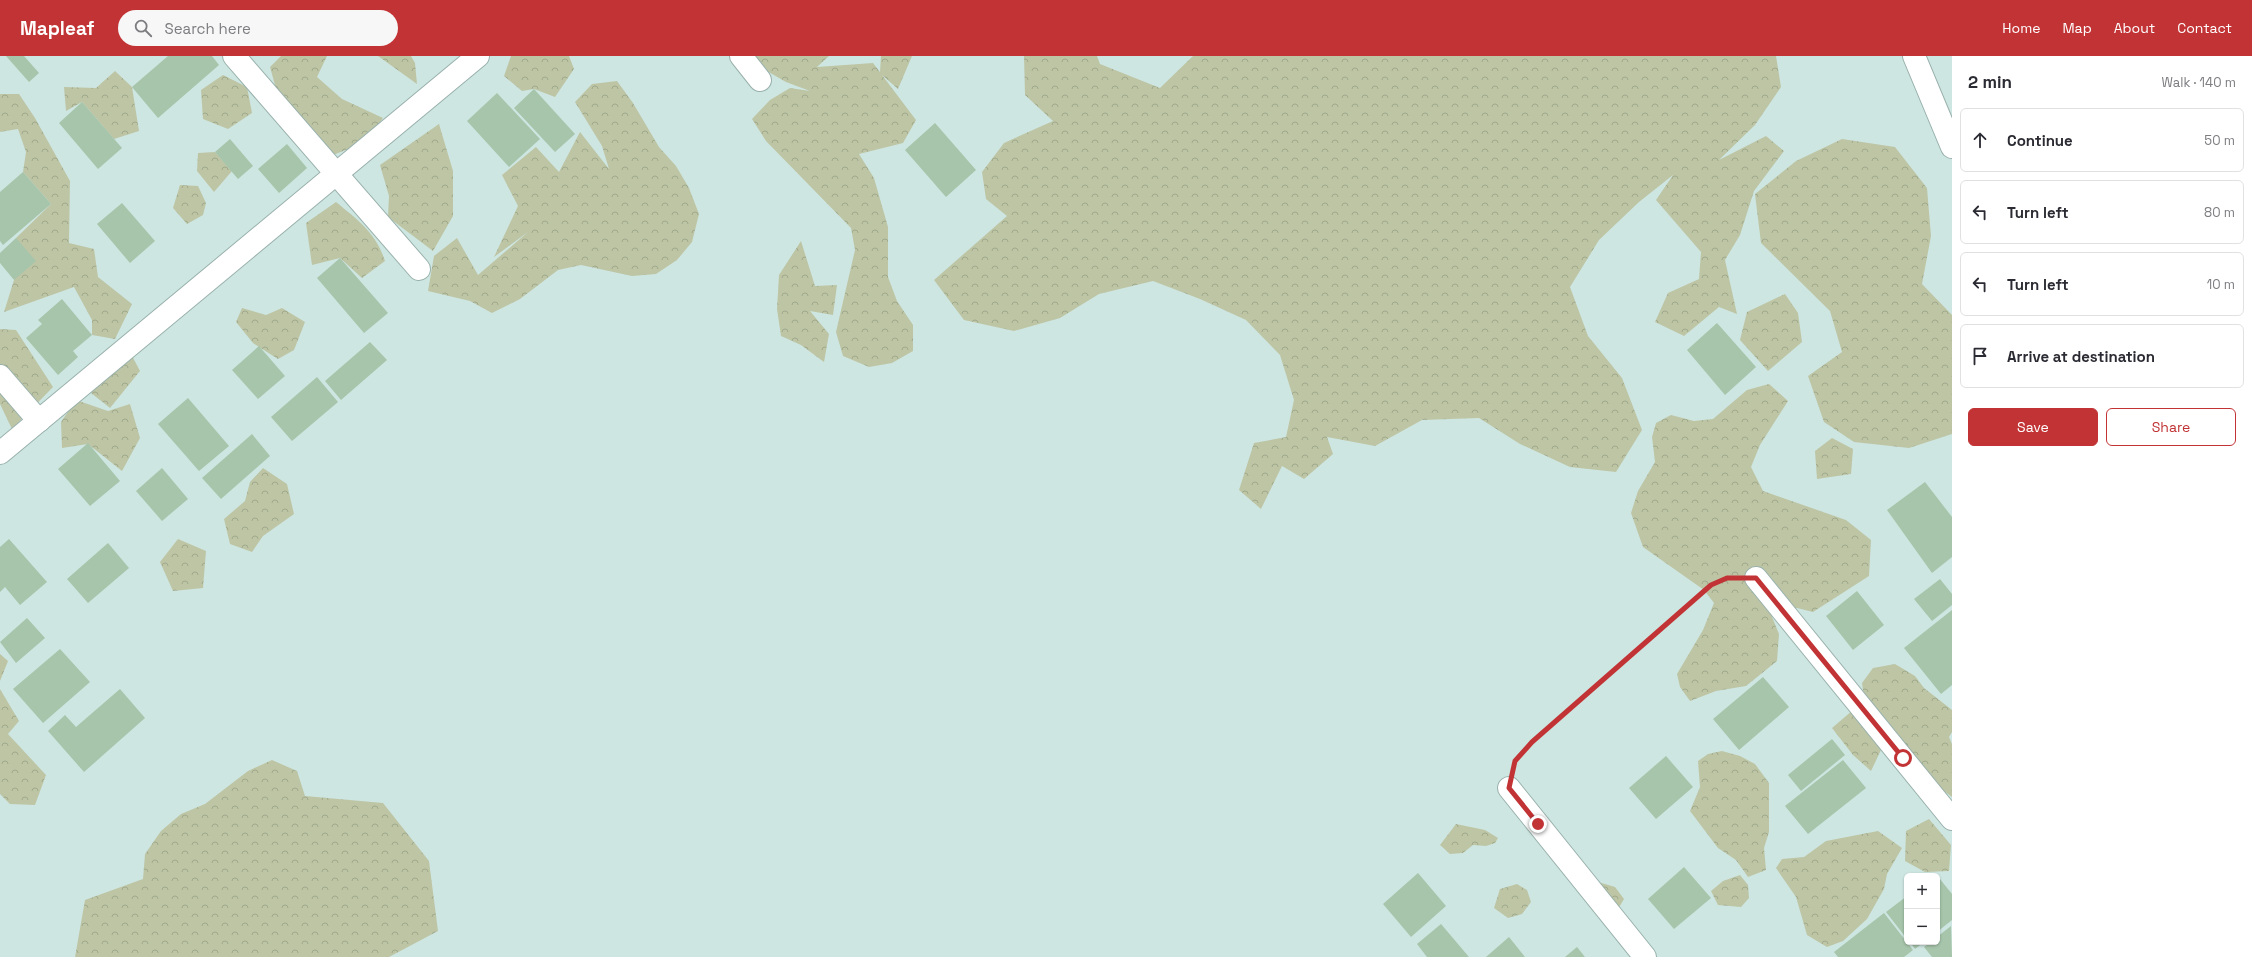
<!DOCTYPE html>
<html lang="en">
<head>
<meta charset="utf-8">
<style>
  :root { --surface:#fff; --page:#f7f7f7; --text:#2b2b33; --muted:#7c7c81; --line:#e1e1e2; --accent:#c23335 }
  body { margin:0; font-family:"Space Grotesk",sans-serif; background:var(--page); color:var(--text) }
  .controls { position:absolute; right:12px; bottom:12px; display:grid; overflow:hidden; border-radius:6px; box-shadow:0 1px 3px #0004 }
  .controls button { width:36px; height:36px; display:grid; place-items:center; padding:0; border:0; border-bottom:1px solid var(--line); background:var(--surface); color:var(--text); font:20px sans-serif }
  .stop { position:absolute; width:12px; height:12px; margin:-9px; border:3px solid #c23335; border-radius:50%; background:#fff }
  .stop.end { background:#c23335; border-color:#fff; box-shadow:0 1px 4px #0008 }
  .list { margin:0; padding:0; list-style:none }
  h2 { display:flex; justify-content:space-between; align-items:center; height:52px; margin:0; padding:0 16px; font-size:17px }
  h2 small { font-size:13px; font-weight:400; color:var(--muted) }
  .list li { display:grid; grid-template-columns:26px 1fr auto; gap:12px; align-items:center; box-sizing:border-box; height:64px; margin:0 8px 8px; padding:0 8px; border:1px solid var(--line); border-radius:6px }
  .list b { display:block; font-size:15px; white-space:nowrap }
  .list em { font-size:13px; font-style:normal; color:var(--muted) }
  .actions { display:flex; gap:8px; padding:12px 16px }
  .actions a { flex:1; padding:9px 0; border:1px solid var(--accent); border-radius:6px; text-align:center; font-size:14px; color:var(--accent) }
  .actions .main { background:var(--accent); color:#fff }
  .icon { flex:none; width:22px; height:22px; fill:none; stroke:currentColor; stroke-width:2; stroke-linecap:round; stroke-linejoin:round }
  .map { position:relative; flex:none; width:1952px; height:901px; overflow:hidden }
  header { display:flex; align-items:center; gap:24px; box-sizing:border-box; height:56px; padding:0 20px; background:var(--accent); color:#fff }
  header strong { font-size:19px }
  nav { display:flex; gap:22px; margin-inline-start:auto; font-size:14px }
  .search { width:280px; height:36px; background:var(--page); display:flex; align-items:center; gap:10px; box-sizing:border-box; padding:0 14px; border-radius:22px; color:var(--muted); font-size:15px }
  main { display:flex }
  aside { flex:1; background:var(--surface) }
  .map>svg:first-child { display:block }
  .forest { fill:url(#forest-crowns) }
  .building { fill:#a6c5ab }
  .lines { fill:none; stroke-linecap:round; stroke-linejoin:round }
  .minor-casing { stroke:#99b1ac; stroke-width:24 }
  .path { stroke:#899c98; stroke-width:2.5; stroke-dasharray:3 2; stroke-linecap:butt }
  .minor { stroke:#fff; stroke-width:22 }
  .route { stroke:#c23335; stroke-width:5 }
</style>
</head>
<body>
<header>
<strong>Mapleaf</strong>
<div class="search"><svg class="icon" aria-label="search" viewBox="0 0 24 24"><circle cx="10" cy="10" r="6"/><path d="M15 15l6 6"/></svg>Search here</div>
<nav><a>Home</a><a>Map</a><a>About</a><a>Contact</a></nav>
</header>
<main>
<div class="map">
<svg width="1952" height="901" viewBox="0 0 1952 901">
  <defs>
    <pattern id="forest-crowns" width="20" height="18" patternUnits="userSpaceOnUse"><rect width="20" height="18" fill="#bdc5a5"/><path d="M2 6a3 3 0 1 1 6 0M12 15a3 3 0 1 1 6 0" fill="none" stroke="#a1a98d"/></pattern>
  </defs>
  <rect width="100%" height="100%" fill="#cee6e1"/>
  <!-- forest -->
  <g class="forest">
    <polygon points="281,0 327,0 317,21 342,43 383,62 366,86 328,101 278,40 270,11"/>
    <polygon points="378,0 411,0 415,7 417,28"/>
    <polygon points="511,0 569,0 574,13 555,41 534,33 522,35 504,20"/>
    <polygon points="741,0 829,0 817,11 873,7 880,16 881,0 912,0 898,33 882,19 916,64 903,87 859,98 874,122 888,171 888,221 897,245 913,269 913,295 892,307 869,311 843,300 836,276 855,194 851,172 766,85 752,63 770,44 790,32 810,35 786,26"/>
    <polygon points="1024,0 1097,0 1100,8 1160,32 1193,0 1776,0 1781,31 1755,69 1719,104 1766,80 1784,95 1754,135 1740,179 1725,204 1737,258 1719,251 1684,280 1655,266 1668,237 1699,223 1701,196 1656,144 1673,119 1639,146 1599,184 1570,231 1588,280 1622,322 1642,374 1616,416 1570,411 1520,388 1479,362 1422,364 1375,390 1327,381 1333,398 1304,423 1282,410 1261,453 1239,434 1254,387 1286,381 1294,344 1280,299 1246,264 1200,243 1153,225 1099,238 1060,262 1014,275 964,264 934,224 1007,160 986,143 982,116 1004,87 1053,65 1025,39"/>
    <polygon points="115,15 132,31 139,75 114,83 82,46 66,55 64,31 96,32"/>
    <polygon points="223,19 247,31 252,57 228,73 203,63 201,34"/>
    <polygon points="617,25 633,47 659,91 676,110 689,132 699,158 692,186 677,204 656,218 632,220 581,209 558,214 520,243 492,257 470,245 428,235 434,200 457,182 478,219 528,176 494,201 518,150 502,119 536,91 559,116 580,76 609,113 602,90 575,46 592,28"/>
    <polygon points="0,38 19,38 35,62 70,125 69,187 94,193 98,221 132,248 115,283 92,279 92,264 74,231 4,256 14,224 16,182 51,148 23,116 26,96 18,73 0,76"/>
    <polygon points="439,68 453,115 453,160 433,195 388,161 389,140 380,109"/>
    <polygon points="1842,83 1895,91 1927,132 1931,180 1922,228 1952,259 1952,378 1909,392 1854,386 1824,366 1808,320 1842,296 1830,255 1761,187 1755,138 1796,105"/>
    <polygon points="215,96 232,115 214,136 197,115 198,97"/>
    <polygon points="180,129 198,130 206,147 203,159 187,168 173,152"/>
    <path d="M336 146C358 164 376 177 385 205L362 222 340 202 312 209 306 167Z"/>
    <polygon points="801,185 815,230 837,229 833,259 810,255 829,278 824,306 801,289 781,280 777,253 779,219"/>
    <polygon points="1785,238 1798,257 1802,286 1768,315 1740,284 1747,256"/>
    <polygon points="242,252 266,259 282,252 305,266 294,294 278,303 253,287 236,266"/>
    <polygon points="0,273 16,274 53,331 12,373 0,348"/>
    <polygon points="131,298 140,315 110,352 91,337 107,313"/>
    <polygon points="1769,328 1788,345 1760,389 1751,411 1763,435 1846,464 1871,484 1869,520 1813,556 1797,552 1770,556 1779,578 1777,605 1746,630 1716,635 1690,645 1680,631 1677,618 1703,574 1714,547 1704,534 1643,491 1631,457 1638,435 1655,406 1652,381 1656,367 1671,359 1694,365 1713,363 1747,334"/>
    <polygon points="76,344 108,355 130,348 140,382 122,415 88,388 62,392 61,366"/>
    <polygon points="1832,382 1853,393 1851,418 1817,423 1815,395"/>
    <polygon points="263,412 287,428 294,458 263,480 252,496 230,488 224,463 245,445 250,426"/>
    <polygon points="178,483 206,495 203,532 173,535 160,506"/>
    <polygon points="0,598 8,605 0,625"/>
    <polygon points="1895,608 1915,620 1924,632 1952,654 1952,676 1949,681 1952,688 1952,741 1925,721 1864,641 1862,627 1873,612"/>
    <polygon points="0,633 19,665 8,678 46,719 35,749 10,748 0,738"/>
    <polygon points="1853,654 1881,694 1871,715 1853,699 1832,672"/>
    <polygon points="1722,695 1740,700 1755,708 1769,727 1769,776 1764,792 1766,814 1748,821 1736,804 1718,792 1690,755 1700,731 1698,705 1708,698"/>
    <polygon points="272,704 297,715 305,740 383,747 429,805 438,875 389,901 75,901 85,844 143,823 145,798 161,775 181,758 205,748 248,715"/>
    <polygon points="1929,763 1951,789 1949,815 1925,816 1905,805 1906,775"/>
    <polygon points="1456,768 1485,774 1498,782 1495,787 1486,790 1473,789 1463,797 1450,798 1440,789"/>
    <polygon points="1878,775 1902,792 1887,818 1884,833 1867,863 1843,885 1827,891 1807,879 1796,841 1776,812 1782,803 1804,801 1826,785"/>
    <polygon points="1740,819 1748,829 1749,842 1741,851 1718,849 1711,835 1723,825"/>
    <polygon points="1598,826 1615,831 1624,843 1618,853"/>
    <polygon points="1517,828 1527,834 1531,846 1522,858 1508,862 1494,852 1500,833"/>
  </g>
  <!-- building -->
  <g class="building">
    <polygon points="6,0 24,0 39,17 29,26"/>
    <polygon points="168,0 212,0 219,9 158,62 132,31"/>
    <polygon points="534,33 575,78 555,96 514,52"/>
    <polygon points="497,37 540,83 509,111 467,65"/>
    <polygon points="82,46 122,92 98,113 59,67"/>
    <polygon points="935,67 976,114 946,141 905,94"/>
    <polygon points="230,83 253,110 238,123 215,96"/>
    <polygon points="287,88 307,112 279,137 258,113"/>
    <polygon points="23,116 51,148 3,189 0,185 0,136"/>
    <polygon points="122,147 155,185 130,207 97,168"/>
    <polygon points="16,182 36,205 14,224 0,207 0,197"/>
    <polygon points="340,202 388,257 364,277 317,222"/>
    <polygon points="62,243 92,279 73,295 78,301 58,319 26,282 42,268 38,264"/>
    <polygon points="1717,267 1756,311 1725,339 1687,294"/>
    <polygon points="370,286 387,304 341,344 325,325"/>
    <polygon points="259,290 285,320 258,343 232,314"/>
    <polygon points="317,321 338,346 292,385 271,361"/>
    <polygon points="188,342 229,390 199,415 158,368"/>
    <polygon points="252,378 270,400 221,443 202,422"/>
    <polygon points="88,387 120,425 90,450 58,413"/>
    <polygon points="162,412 188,443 162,465 136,435"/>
    <polygon points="1925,426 1952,461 1952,501 1932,517 1887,454"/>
    <polygon points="9,483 47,526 20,549 5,531 0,536 0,491"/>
    <polygon points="108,487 129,512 88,547 67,523"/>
    <polygon points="1940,523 1952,538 1952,549 1932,565 1914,543"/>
    <polygon points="1857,535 1884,569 1853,594 1826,560"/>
    <polygon points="1952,554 1952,629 1941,638 1904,592"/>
    <polygon points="27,562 45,582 16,607 0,586"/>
    <polygon points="60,593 90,626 43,667 13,633"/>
    <polygon points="1763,621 1789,651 1739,694 1713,663"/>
    <polygon points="120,633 145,662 84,716 48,675 65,659 76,671"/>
    <polygon points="1832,683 1845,699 1801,735 1788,719"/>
    <polygon points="1666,700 1693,731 1656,763 1629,732"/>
    <polygon points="1843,704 1866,732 1808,778 1785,750"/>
    <polygon points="1684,811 1711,842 1674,873 1648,843"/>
    <polygon points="1418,817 1446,850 1411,881 1383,848"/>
    <polygon points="1935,817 1952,838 1952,864 1937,876 1937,820 1932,820"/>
    <polygon points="1907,840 1907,883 1886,856"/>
    <polygon points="1884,857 1913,894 1904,901 1838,901 1834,896"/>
    <polygon points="1441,868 1469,901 1427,901 1417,888"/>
    <polygon points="1951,870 1952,901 1932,901 1924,891 1931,886 1937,886 1937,881"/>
    <polygon points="1509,881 1525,901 1486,901"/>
    <polygon points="1910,886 1924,886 1915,893"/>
    <polygon points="1577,891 1585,901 1565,901"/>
  </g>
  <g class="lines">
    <!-- minor casing -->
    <g class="minor-casing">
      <g id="minor">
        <polyline points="234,0 419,213"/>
        <polyline points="741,0 760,24"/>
        <polyline points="1914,0 1952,91"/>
        <polyline points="0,320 39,365"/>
        <polyline points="0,397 478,0"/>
        <polyline points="1756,522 1952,763"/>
        <polyline points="1509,732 1645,901"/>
      </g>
    </g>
    <!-- path -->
    <polyline class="path" points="1515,706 1532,686 1711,529 1730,522"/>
    <!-- minor -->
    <use href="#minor" class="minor"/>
  </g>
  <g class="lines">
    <!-- route -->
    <polyline class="route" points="1538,768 1509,732 1515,705 1532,686 1711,529 1727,522 1756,522 1903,702"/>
  </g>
</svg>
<div class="controls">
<button>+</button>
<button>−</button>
</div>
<div class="stop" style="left:1903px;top:702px"></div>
<div class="stop end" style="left:1538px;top:768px"></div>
</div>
<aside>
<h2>2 min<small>Walk · 140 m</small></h2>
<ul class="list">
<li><svg class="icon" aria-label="ahead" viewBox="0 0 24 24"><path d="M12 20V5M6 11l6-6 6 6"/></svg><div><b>Continue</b></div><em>50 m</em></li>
<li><svg class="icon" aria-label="left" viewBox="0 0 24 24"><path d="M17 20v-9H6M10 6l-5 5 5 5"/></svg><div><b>Turn left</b></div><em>80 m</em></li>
<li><svg class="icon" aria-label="left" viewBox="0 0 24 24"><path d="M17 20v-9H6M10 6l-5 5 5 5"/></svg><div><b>Turn left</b></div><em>10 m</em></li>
<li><svg class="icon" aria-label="arrive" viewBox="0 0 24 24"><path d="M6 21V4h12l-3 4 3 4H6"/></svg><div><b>Arrive at destination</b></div></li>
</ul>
<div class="actions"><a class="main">Save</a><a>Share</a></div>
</aside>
</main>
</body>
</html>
